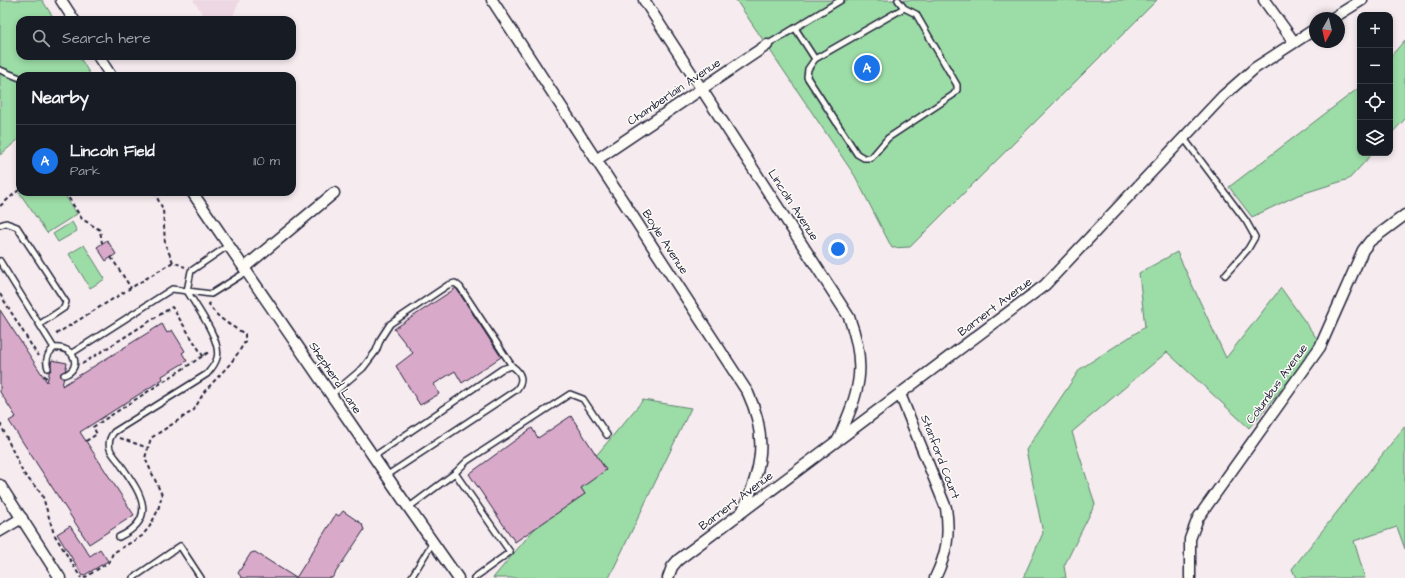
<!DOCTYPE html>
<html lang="en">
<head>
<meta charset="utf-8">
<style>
  :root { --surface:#171b24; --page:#242831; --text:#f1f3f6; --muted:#9ea1a6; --line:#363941; --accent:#1a73e8 }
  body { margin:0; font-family:"Architects Daughter",sans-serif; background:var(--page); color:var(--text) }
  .controls { position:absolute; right:12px; top:12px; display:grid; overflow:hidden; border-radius:8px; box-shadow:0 2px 6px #0003 }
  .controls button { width:36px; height:36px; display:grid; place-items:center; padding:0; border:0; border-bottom:1px solid var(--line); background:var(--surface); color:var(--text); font:20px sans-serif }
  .compass { position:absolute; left:1309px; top:12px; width:36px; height:36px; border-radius:50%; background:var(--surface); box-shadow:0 2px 6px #0003; rotate:188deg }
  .you { position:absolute; left:838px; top:249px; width:14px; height:14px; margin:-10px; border:3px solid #fff; border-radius:50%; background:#1a73e8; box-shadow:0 0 0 6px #1a73e833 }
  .badge { display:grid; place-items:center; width:26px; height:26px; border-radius:50%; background:var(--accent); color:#fff; font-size:13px; font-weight:700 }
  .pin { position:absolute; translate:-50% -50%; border:2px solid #fff; box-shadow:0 1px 4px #0006 }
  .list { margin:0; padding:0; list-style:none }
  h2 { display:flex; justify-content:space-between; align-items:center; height:52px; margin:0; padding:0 16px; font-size:17px }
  h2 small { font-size:13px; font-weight:400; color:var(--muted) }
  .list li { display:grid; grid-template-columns:26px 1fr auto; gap:12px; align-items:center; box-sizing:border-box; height:72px; padding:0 16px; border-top:1px solid var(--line) }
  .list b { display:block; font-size:15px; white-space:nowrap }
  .list p { margin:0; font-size:13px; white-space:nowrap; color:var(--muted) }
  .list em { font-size:13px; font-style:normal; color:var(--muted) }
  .icon { flex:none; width:22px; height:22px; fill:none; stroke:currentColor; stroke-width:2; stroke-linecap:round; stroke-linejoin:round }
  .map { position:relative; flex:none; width:1405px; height:578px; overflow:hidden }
  .search { position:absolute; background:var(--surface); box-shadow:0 2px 6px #0003; left:16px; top:16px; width:280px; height:44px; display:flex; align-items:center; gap:10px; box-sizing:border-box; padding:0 14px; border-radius:12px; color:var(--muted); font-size:15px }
  .panel { position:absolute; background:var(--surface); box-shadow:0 2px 6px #0003; left:16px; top:72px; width:280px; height:124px; border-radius:12px }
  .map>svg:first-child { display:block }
  .built { fill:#edd7e3 }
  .green { fill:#9cdca6; stroke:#5f7f70 }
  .building { fill:#d9a9ca; stroke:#22223b }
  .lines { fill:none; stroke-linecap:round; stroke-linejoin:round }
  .service-casing { stroke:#22223b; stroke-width:8 }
  .minor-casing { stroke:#22223b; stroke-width:13 }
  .path { stroke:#22223b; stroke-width:2; stroke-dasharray:4 3; stroke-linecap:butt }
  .service { stroke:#fdfcf7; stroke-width:5 }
  .minor { stroke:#fdfcf7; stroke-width:10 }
  .labels { text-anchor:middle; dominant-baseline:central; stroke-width:3; stroke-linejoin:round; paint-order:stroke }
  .street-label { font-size:12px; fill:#22223b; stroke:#fdfcf7 }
</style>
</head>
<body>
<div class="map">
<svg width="1405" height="578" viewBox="0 0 1405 578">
  <rect width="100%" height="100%" fill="#f6ebee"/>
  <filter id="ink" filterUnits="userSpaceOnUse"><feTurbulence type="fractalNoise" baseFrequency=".025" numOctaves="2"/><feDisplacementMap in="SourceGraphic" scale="8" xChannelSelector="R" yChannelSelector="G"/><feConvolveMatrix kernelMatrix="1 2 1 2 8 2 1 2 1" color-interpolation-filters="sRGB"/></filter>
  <g filter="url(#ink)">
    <!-- built -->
    <polygon class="built" points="193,0 240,0 231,20 207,20"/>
    <!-- green -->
    <g class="green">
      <polygon points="0,0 42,0 55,20 20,20 20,56 79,56 91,76 20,76 20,138 0,155"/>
      <polygon points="736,0 1157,0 910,247 892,248 855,176"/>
      <polygon points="1405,40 1405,119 1390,135 1390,57"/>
      <polygon points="1360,87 1360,153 1373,153 1349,179 1298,195 1252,217 1229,187"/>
      <polygon points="19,192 63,192 77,214 47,233"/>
      <polygon points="72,222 77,231 58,242 53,234"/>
      <polygon points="84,245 105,279 90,288 69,254"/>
      <polygon points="1177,252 1226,358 1281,288 1320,343 1249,428 1167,352 1072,432 1095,504 1064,566 1066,578 1023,578 1043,533 1026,450 1080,369 1145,327 1139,273"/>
      <polygon points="643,400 691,408 609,578 493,578"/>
      <polygon points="1405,426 1405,549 1397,527 1354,541 1365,578 1296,578 1292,569"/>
    </g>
    <!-- building -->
    <g class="building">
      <polygon points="107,240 116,254 106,261 97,247"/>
      <polygon points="456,288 501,357 462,383 455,371 434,384 439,394 420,405 396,366 413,353 394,329"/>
      <polygon points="0,310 47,382 52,360 67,363 62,386 162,324 167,333 172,330 185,351 182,353 187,361 162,376 163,379 80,432 134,515 89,544 9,421 16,417 0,392"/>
      <polygon points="571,416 606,470 581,488 585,494 515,542 469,474 532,428 538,438"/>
      <polygon points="343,511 362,524 364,530 332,578 242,578 238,573 251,553 255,552 296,578 336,514 339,516"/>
      <polygon points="70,526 90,556 100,549 108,561 83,576 57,534"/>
    </g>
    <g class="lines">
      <!-- service casing -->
      <g class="service-casing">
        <g id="service">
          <polyline points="795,28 815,59 904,8 898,0"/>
          <polyline points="767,45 841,0"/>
          <polyline points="815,59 808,69 807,77 857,154 864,158 871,158 888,138 953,95 957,90 957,85 916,14 904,8"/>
          <polyline points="0,70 20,78"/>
          <polyline points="1183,137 1246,221 1255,237 1248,249 1225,275"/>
          <polyline points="0,225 6,223 17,227 66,302 64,308 40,324"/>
          <polyline points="0,261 54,348"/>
          <polyline points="72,353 172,289 211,294 246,272"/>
          <path d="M48 368C45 360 47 354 54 348 75 345 83 369 64 375"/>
          <polyline points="331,395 363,368 376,351 381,338 390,324 448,285 455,283 460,287 512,366"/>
          <path d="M373 457 502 369 512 366C522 373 524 381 516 390L386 476"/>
          <polyline points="455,473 467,461 570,394 583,399 607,435"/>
          <polyline points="408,508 455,473 510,552 474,578"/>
          <path d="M119 537C162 517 137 489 119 462 116 458 112 454 110 449 108 443 110 437 114 432L207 374C211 369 215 365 217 358 222 341 196 306 187 291L191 271 229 245"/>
          <polyline points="133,578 180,546 201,578"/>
          <polyline points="411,578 433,542"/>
        </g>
      </g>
      <!-- minor casing -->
      <g class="minor-casing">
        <g id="minor">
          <polyline points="61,0 74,20"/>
          <path d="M492 0 748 393C768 436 762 469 743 510"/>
          <path d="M644 0 849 317C868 368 859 391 839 438"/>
          <polyline points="1264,0 1294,42"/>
          <polyline points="1333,18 1362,0"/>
          <polyline points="98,56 111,76"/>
          <polyline points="596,160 767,45"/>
          <polyline points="192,192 406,504 458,578"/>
          <polyline points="244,268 334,193"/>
          <path d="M900 394 946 508C950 535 947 553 935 578"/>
          <polyline points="0,485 60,578"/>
          <polyline points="0,531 22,518"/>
          <polyline points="668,578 672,567 678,560 1045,285 1223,96 1255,68 1315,29"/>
          <polyline points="1190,578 1190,539 1198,518 1320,347 1363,250 1370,241 1405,215"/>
        </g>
      </g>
      <!-- path -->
      <g class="path">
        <polyline points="65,192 82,219 100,230 102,243"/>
        <polyline points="154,192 163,209 165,244 173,262 185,267"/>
        <polyline points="0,206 20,189"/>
        <polyline points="111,257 131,288"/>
        <polyline points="0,294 38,356"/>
        <polyline points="56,334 173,262"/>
        <polyline points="82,364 172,307 203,356"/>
        <polyline points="44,375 48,380"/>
        <polyline points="0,423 23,473 42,494 54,534 81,578"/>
        <polyline points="120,438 148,448"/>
        <polyline points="86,441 97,434 93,427 209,352"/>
        <path d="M84 578 109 562 113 553 142 536 150 526 158 510 162 495 145 458 151 438 194 410 204 392 230 364 238 353 245 342V334C233 327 215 317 209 304L212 302"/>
      </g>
      <!-- service -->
      <use href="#service" class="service"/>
      <!-- minor -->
      <use href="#minor" class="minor"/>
    </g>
  </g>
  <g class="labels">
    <!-- street labels -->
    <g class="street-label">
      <text transform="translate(674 92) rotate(-34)">Chamberlain Avenue</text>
      <text transform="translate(793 205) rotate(57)">Lincoln Avenue</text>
      <text transform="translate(665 242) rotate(57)">Boyle Avenue</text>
      <text transform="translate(995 307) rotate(-37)">Barnert Avenue</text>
      <text transform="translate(335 378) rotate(56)">Shepherd Lane</text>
      <text transform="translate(1277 384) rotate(-54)">Columbus Avenue</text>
      <text transform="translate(940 457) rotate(69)">Stanford Court</text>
      <text transform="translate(736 501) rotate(-37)">Barnert Avenue</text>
    </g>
  </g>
</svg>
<div class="controls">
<button>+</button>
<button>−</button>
<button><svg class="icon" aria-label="locate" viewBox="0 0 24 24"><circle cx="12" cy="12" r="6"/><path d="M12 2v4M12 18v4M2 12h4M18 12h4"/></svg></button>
<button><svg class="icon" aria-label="layers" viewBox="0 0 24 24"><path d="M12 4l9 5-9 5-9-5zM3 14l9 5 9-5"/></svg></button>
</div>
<svg class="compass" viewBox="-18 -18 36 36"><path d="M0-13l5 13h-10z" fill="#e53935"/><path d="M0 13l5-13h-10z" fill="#9ea1a6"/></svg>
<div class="you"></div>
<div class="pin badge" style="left:867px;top:68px">A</div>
<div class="search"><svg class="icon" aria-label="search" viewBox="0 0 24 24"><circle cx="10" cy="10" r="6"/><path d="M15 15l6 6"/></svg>Search here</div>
<section class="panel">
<h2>Nearby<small></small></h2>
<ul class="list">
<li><span class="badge">A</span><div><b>Lincoln Field</b><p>Park</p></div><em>110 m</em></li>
</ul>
</section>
</div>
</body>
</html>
